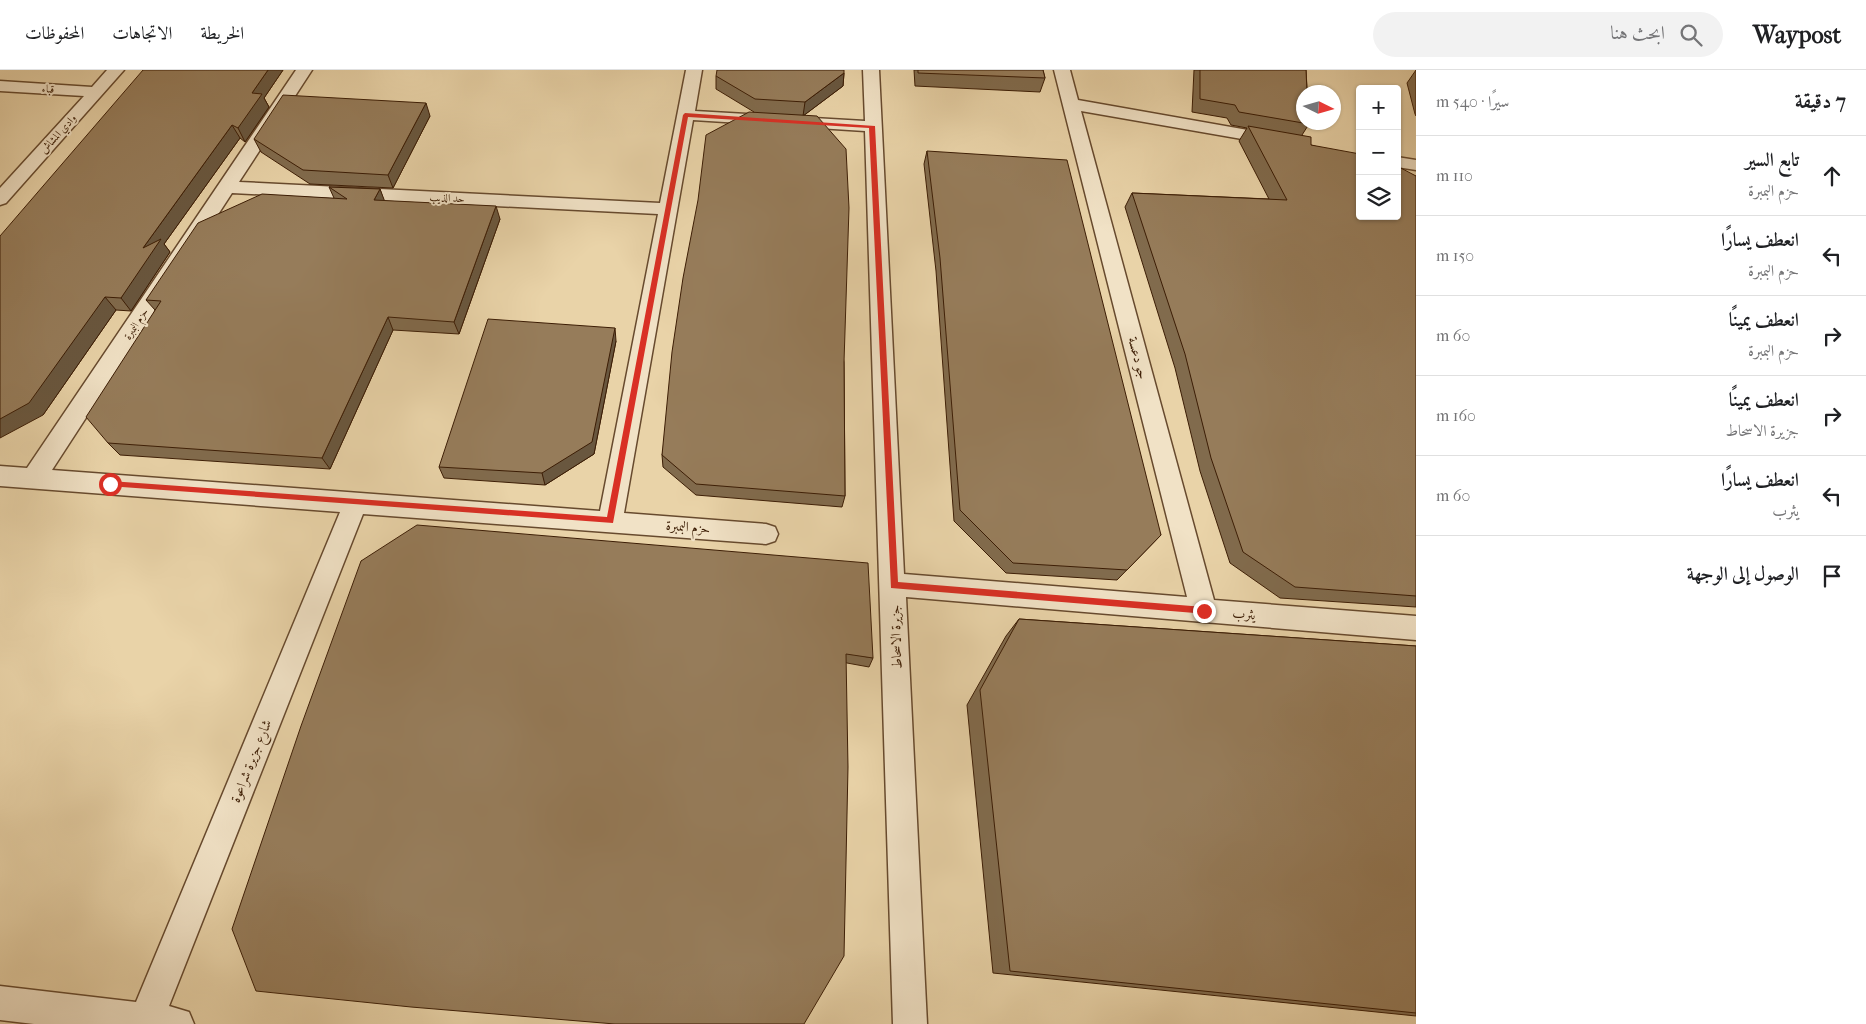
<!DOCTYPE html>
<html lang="ar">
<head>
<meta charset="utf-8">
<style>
  :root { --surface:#fff; --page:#f2f2f2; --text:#202124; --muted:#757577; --line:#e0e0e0 }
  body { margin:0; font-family:"IM FELL French Canon",Amiri,serif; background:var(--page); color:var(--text); direction:rtl }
  .controls { position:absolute; right:15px; top:15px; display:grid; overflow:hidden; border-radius:5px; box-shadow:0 1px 4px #0004 }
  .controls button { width:45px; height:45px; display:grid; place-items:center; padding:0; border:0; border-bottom:1px solid var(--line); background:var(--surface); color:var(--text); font:25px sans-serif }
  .compass { position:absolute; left:1296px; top:15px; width:45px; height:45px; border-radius:50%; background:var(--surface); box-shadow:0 1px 4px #0004; rotate:95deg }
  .stop { position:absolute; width:15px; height:15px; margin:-11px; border:4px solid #d93025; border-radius:50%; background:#fff }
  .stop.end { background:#d93025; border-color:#fff; box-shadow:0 1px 5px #0008 }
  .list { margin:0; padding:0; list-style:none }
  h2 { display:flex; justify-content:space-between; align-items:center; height:65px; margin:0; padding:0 20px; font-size:21px }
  h2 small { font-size:16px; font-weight:400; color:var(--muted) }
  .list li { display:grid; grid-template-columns:32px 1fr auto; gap:15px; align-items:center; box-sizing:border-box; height:80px; padding:0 20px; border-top:1px solid var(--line) }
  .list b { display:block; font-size:19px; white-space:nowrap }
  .list p { margin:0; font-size:16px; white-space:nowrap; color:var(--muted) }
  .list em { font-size:16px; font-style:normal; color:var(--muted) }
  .icon { flex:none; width:28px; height:28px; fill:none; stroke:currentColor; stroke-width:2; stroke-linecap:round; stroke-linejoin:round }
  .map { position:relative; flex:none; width:1416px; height:954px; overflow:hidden; direction:ltr }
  header { display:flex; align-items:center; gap:30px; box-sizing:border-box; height:70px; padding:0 25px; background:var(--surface); border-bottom:1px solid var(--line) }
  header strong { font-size:24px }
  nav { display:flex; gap:28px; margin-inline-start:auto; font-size:18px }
  .search { width:350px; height:45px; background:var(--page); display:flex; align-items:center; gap:12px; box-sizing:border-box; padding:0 18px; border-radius:28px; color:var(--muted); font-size:19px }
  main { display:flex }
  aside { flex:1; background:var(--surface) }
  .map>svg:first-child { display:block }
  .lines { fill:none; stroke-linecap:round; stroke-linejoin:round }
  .minor-casing { stroke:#674a2e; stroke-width:3 }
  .minor { fill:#f1e2c6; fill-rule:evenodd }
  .wall { fill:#816b4d; stroke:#3c1d05 }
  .shaded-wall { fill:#69573f; stroke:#3c1d05 }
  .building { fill:#967c5a; stroke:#3c1d05 }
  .route { fill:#d93025 }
  .labels { text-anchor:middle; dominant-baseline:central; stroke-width:4; stroke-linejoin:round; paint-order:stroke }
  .far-street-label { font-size:11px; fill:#3c1d05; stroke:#f1e2c6 }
  .street-label { font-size:14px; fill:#3c1d05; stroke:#f1e2c6 }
</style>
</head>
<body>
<header>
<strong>Waypost</strong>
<div class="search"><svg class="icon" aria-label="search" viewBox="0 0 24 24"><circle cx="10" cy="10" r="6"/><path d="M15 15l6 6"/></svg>ابحث هنا</div>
<nav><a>الخريطة</a><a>الاتجاهات</a><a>المحفوظات</a></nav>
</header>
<main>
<aside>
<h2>7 دقيقة<small>سيرًا · 540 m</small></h2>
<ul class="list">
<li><svg class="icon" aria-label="ahead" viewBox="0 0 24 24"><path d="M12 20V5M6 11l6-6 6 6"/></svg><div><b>تابع السير</b><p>حزم البمبرة</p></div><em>110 m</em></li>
<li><svg class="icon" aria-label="left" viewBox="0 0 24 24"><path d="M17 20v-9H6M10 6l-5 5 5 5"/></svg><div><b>انعطف يسارًا</b><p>حزم البمبرة</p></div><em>150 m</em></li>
<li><svg class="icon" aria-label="right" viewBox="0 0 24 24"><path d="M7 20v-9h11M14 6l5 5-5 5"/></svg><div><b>انعطف يمينًا</b><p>حزم البمبرة</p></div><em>60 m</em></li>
<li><svg class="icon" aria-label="right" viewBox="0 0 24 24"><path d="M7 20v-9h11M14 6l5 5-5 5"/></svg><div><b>انعطف يمينًا</b><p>جزيرة الاسحاط</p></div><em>160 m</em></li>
<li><svg class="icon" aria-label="left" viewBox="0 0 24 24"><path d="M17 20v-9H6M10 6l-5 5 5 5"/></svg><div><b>انعطف يسارًا</b><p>يثرب</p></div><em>60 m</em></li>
<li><svg class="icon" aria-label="arrive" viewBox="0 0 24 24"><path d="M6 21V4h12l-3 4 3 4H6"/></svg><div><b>الوصول إلى الوجهة</b></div></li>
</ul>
</aside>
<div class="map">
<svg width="1416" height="954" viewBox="0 0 1416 954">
  <rect width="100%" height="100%" fill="#e9d3a8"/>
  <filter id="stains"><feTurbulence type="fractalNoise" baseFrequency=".004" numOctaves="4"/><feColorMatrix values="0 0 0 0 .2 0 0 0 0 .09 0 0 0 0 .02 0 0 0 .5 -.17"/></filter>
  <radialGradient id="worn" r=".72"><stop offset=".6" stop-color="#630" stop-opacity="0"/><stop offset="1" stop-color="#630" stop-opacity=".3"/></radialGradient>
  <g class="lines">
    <!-- minor casing -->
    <g class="minor-casing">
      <g id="minor">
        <polygon points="107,0 124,0 6,133 0,135 0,118 84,26 0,21 0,11 92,17"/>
        <path d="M296 0H312L239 112 660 133 686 0H702L695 41 865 51 863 0H879L904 504 1187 527 1054 0H1070L1078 30 1282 66 1285 70 1282 74 1276 75 1081 41 1214 530 1416 546V570L906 527 927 954H893L865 61 693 50 624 443 766 454 775 457 778 464 775 471 766 474 363 444 169 936 189 942 194 954H34L0 950V916L136 932 340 442 0 416V396L27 398ZM232 123 658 144 600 441 52 400Z"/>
        <polygon points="1397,87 1416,90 1416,100 1397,97"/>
      </g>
    </g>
    <!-- minor -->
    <use href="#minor" class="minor"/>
  </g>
  <!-- wall -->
  <g class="wall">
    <polygon points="143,0 283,0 264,28 269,37 245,72 240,68 164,174 170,182 131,241 116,240 43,345"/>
    <polygon points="914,0 1043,0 1045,8 1040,22 915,16"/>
    <polygon points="1194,0 1306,0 1309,54 1302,65 1311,75 1416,106 1416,537 1280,528 1230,493 1200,401 1175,298 1125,137 1132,123 1269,129 1239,71 1247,58 1231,55 1227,48 1192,42"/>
    <polygon points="1416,0 1416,46 1415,44 1407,13"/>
    <polygon points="844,3 843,16 803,46 844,292 845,426 842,437 696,425 663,397 662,385 754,42 716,19 716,6"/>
    <polygon points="430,46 393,118 310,114 261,82 254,69"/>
    <polygon points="927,81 1161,465 1117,510 1006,503 954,451 936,201 924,94"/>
    <polygon points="329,117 380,119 384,131 500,149 459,264 393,260 330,399 120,385 108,373 155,240 146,230 334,128"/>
    <polygon points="616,271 594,384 545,415 444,408 439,397"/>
    <polygon points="361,491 873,588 869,597 847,593"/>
    <polygon points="1019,549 1416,576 1416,946 993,903 967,635 1006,566"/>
  </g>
  <!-- shaded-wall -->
  <g class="shaded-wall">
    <polygon points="268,0 283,0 264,28 269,37 245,72 238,58 252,23"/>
    <polygon points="844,3 843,16 803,46 805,32"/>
    <polygon points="426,33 430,46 393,118 388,105"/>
    <polygon points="232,55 240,68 164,174 170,182 131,241 121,228 143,178"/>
    <polygon points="380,119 385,132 374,130"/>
    <polygon points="496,136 500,149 459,264 454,252"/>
    <polygon points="105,227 116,240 43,345 0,368 0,349"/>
    <polygon points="388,247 393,260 330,399 322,388"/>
    <polygon points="615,258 616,271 594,384 545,415 542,403"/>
  </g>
  <!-- building -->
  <g class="building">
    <polygon points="143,0 268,0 252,23 262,24 238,58 232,55 143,178 161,169 121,228 105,227 29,333 0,349 0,166"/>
    <polygon points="717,0 844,0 844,3 805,32 755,29 716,6"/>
    <polygon points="918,0 1043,0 1045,8 918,3"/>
    <polygon points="1200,0 1306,0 1307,22 1304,22 1304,52 1309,52 1309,54 1239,42 1235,35 1200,29"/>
    <polygon points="283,25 426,33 388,105 303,100 254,69"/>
    <polygon points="749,42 817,46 846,79 849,138 844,292 845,426 696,414 662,385 672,282 683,208 698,130 706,65"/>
    <polygon points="1248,56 1311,67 1311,75 1360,84 1360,146 1397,146 1397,96 1416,106 1416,526 1295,517 1243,482 1211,388 1185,284 1132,123 1287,130"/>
    <polygon points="927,81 1067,90 1161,465 1127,500 1013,493 960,440 940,188"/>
    <polygon points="329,117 380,119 374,130 496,136 454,252 388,247 322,388 108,373 86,347 161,231 146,230 198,153 262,124 347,129"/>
    <polygon points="488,249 615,258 592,372 542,403 439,397"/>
    <polygon points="417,455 868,493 873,588 846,584 848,697 844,886 804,954 615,954 411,937 256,921 232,859 301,656 361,491"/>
    <polygon points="1019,549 1416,576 1416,943 1010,901 980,620"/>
  </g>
  <!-- route -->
  <polygon class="route" points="685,43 875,56 898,512 1204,537 1207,538 1207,544 891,518 869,58 688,47 613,453 108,416 107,414 110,411 607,447 683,45"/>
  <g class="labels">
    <!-- far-street labels -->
    <g class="far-street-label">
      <text transform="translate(48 19) rotate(4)">قباء</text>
      <text transform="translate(58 64) rotate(-48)">وادي المشاش</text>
      <text transform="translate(447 128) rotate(3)">حد الذيب</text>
      <text transform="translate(136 254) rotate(-57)">حزم البمبرة</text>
    </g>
    <!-- street labels -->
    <g class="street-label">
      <text transform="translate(1138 288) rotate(75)">جو دعسة</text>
      <text transform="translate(688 457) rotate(5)">حزم البمبرة</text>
      <text transform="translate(1244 544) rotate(5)">يثرب</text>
      <text transform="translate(896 567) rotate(-92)">جزيرة الاسحاط</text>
      <text transform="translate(251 691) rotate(-68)">شارع جزيرة شراعوة</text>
    </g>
  </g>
  <rect width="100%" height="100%" filter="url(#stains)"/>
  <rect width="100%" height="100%" fill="url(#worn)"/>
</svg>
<div class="controls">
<button>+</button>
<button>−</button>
<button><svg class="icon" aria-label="layers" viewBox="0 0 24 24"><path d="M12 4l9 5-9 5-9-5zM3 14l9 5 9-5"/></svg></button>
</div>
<svg class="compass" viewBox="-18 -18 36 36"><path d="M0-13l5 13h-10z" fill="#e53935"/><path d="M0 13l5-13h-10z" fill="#757577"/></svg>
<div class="stop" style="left:110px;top:414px"></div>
<div class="stop end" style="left:1204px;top:541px"></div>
</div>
</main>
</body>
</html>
